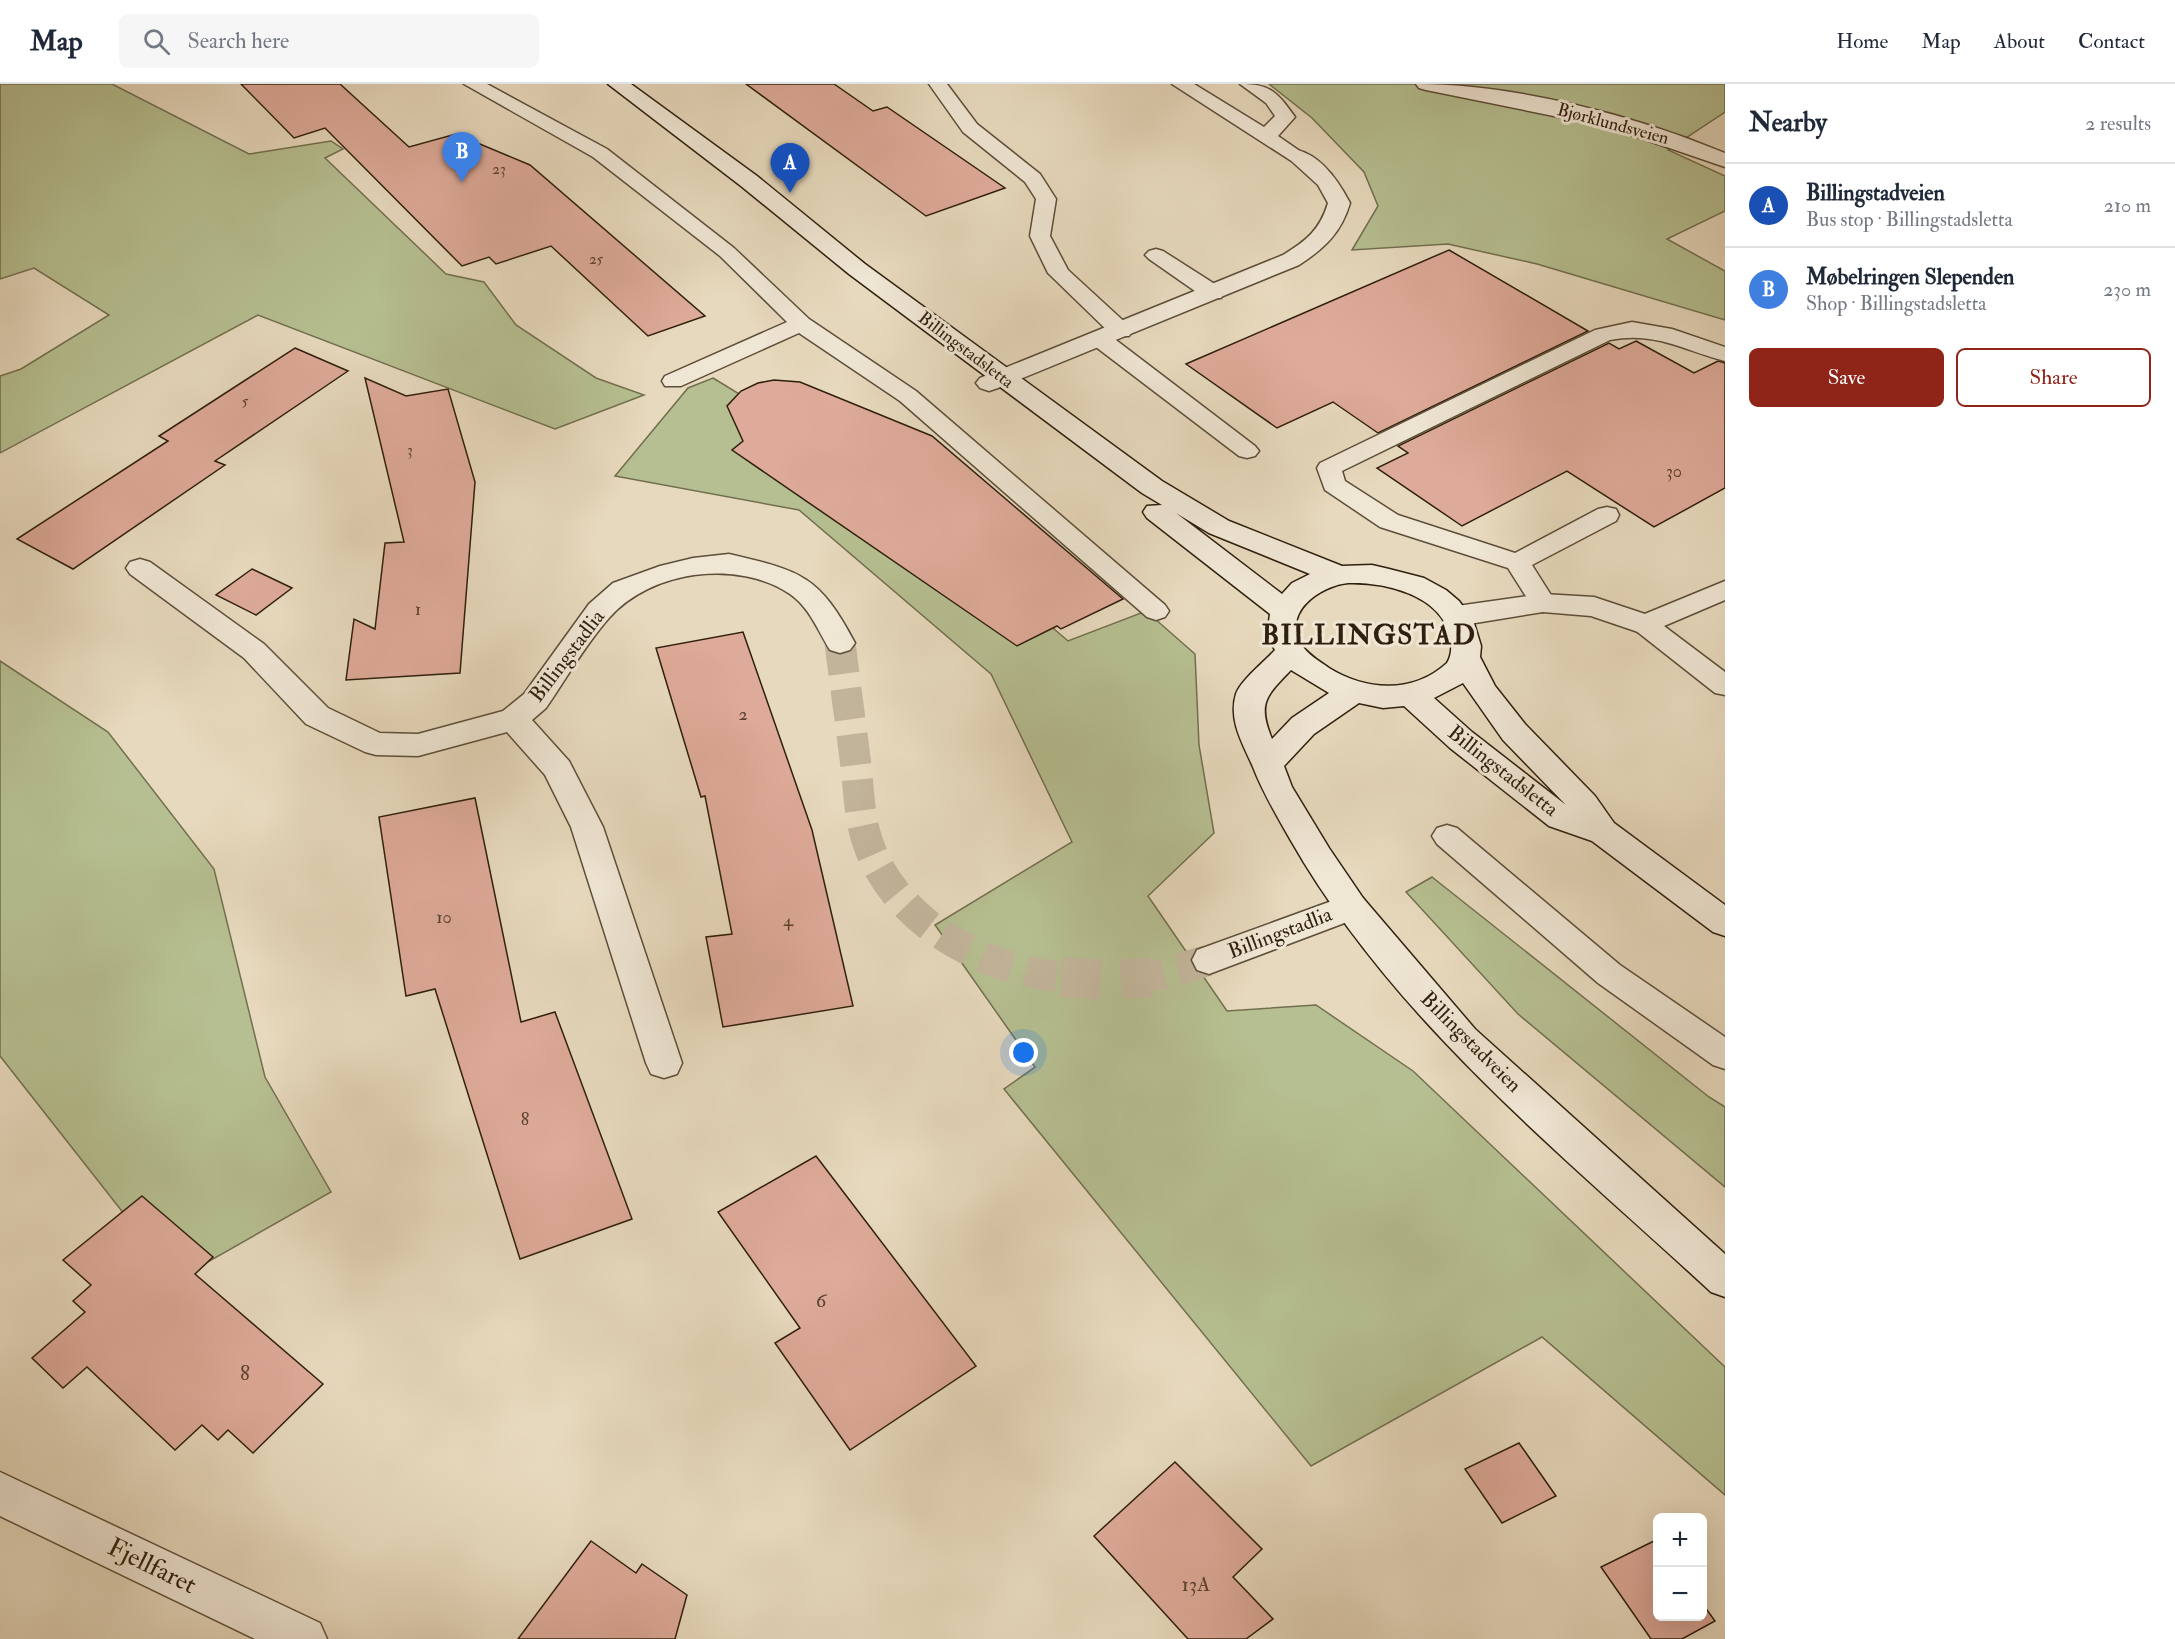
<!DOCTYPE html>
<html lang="en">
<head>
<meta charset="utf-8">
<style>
  :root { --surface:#fff; --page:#f6f6f7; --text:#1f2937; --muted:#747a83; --line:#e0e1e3; --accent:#8f2418 }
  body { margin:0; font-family:"IM FELL Double Pica",serif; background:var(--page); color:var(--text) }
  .controls { position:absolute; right:18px; bottom:18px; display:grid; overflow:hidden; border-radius:9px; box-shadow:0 6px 24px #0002 }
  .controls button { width:54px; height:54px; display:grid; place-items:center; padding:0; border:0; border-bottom:2px solid var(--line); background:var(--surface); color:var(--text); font:30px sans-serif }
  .you { position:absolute; left:1024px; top:969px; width:21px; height:21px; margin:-15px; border:4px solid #fff; border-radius:50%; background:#1a73e8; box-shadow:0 0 0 9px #1a73e833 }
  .badge { display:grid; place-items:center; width:39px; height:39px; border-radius:50%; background:var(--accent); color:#fff; font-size:20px; font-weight:700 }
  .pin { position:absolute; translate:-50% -50px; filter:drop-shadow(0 2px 3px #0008) }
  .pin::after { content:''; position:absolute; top:32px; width:21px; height:18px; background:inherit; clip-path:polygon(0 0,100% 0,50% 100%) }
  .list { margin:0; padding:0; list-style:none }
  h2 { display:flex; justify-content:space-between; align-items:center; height:78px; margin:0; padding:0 24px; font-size:26px }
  h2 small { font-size:20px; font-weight:400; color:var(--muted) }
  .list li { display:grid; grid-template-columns:39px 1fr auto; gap:18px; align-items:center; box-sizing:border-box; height:84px; padding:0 24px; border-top:2px solid var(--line) }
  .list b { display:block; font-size:22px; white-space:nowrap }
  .list p { margin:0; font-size:20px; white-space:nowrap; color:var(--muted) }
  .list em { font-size:20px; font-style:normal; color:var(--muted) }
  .actions { display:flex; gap:12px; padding:18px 24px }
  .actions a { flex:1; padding:14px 0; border:2px solid var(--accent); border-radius:9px; text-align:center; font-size:21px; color:var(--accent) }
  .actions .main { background:var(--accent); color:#fff }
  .icon { flex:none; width:33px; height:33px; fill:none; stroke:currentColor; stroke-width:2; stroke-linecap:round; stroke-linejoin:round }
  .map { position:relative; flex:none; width:1725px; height:1555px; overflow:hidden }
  header { display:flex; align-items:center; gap:36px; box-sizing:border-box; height:84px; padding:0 30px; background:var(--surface); border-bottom:2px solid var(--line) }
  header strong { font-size:28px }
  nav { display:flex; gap:33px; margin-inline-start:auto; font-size:21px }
  .search { width:420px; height:54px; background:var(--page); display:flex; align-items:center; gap:15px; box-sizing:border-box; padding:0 21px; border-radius:9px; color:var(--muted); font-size:22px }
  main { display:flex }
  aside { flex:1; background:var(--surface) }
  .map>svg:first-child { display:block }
  .green { fill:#b6bf91; stroke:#726f4f; stroke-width:1.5 }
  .building { fill:#deaa99; stroke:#2f1f0d; stroke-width:1.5 }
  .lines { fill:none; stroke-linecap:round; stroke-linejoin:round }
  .minor-tunnel-far1 { stroke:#c2b49a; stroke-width:31; stroke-dasharray:31 15; stroke-linecap:butt }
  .minor-tunnel { stroke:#c2b49a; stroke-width:40; stroke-dasharray:40 20; stroke-linecap:butt }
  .service-casing { stroke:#5d4e39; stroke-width:3 }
  .minor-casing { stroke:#5d4e39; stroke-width:3 }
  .secondary-casing { stroke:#2f1f0d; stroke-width:3 }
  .service { fill:#efe6d4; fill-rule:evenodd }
  .minor { fill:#efe6d4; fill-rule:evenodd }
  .secondary { fill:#efe6d4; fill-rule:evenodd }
  .labels { text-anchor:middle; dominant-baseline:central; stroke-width:6; stroke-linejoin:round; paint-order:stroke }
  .far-number-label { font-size:15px; fill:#5b4230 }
  .far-street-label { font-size:18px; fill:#2f1f0d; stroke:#efe6d4 }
  .number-label { font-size:18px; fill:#5b4230 }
  .street-label { font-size:21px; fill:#2f1f0d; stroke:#efe6d4 }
  .near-number-label { font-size:21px; fill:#5b4230 }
  .near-street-label { font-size:26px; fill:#2f1f0d; stroke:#efe6d4 }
  .district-label { font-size:27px; font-weight:bold; letter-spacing:1.5px; fill:#2f1f0d; stroke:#efe6d4 }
</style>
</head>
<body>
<header>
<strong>Map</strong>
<div class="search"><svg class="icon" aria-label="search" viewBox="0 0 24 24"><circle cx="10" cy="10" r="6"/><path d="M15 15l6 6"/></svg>Search here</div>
<nav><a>Home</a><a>Map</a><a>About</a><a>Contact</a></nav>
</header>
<main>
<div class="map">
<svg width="1725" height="1555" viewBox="0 0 1725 1555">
  <rect width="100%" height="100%" fill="#e7d9bd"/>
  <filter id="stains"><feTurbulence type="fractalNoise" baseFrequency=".00333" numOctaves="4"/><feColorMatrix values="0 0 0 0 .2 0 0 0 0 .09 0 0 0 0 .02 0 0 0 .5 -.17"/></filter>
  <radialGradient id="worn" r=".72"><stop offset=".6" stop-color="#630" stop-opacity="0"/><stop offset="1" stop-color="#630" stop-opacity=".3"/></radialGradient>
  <!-- green -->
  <g class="green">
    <polygon points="0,0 112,0 249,70 331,57 343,65 325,74 446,190 484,198 516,241 596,294 644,311 555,345 258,231 0,369 0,292 21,285 109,231 34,184 0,195"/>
    <polygon points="1269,0 1725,0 1725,28 1668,66 1725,92 1725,127 1667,155 1725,187 1725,236 1537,180 1448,160 1352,166 1378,122 1364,88 1312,34"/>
    <polygon points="713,294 888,401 1068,557 1146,527 1195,570 1199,661 1214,749 1148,812 1227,927 1316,921 1413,987 1725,1283 1725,1411 1542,1253 1311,1382 1004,1005 1035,983 935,841 1072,758 991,590 799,426 615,392 688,304"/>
    <polygon points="0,577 108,648 214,785 265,993 331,1108 176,1196 0,972"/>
    <polygon points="1432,793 1709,1013 1725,1023 1725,1103 1518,930 1406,808"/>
  </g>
  <!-- building -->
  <g class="building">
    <polygon points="241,0 340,0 409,63 456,50 530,81 705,232 648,252 551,162 496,180 489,173 462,182 325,44 294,54"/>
    <polygon points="746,0 834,0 873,27 887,23 1005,104 926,132"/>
    <polygon points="1449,166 1588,247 1378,349 1333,318 1277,344 1186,280"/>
    <polygon points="1636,257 1694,289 1718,277 1725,279 1725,404 1654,443 1567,387 1462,442 1377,384 1408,369 1398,362 1609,259 1619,265"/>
    <polygon points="295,264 348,287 215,377 225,381 73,485 17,455 168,357 159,352"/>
    <polygon points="365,294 406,312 448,305 475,398 460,589 346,596 354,535 375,545 385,459 404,458"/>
    <polygon points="774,296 800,298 932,352 1123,515 1061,545 1057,542 1017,562 732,366 743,357 727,322 741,307 758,299"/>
    <polygon points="252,485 292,504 256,531 216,511"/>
    <polygon points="743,548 812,746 853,922 723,943 706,853 732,850 705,712 701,713 656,564"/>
    <polygon points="475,714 521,938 555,928 632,1135 520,1175 435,905 406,912 379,733"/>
    <polygon points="816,1072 976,1282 850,1366 775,1259 800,1244 718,1128"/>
    <polygon points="142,1112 213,1173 195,1190 323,1300 253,1369 228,1346 218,1356 202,1341 175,1366 87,1283 63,1304 32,1274 85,1228 73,1217 91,1201 63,1176"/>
    <polygon points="1519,1359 1556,1412 1502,1439 1465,1385"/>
    <polygon points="1175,1378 1262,1465 1233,1493 1273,1535 1246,1555 1188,1555 1094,1452"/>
    <polygon points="1656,1456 1658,1533 1702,1533 1702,1519 1715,1537 1682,1555 1651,1555 1601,1483"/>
    <polygon points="591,1457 636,1489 642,1480 687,1511 675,1555 518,1555"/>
  </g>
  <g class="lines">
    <!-- minor-tunnel-far1 -->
    <g class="minor-tunnel-far1">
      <path d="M840 559C845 600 851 641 856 682 859 707 859 734 868 759 896 842 991 890 1074 894"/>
      <polyline points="1133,894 1163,890 1209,876"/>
    </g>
    <!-- minor-tunnel -->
    <polyline class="minor-tunnel" points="1061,893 1109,896 1151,893"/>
    <!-- service casing -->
    <g class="service-casing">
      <g id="service">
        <polygon points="464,0 487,0 607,65 734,164 809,235 916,307 1165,521 1169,527 1165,533 1156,536 1147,533 900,317 799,249 681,302 665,302 662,297 665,292 787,238 720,172 593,73"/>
        <polygon points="929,0 947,0 977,40 1040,90 1056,115 1050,152 1068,186 1129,242 1132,247 1129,252 1113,252 1048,189 1030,152 1036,115 1025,98 963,48"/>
        <path d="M1172 0H1194L1264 43 1275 32 1266 19 1240 0C1271 0 1277 8 1295 33L1278 52 1307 72 1297 78 1290 76Z"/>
        <polygon points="1156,165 1163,167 1221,204 1224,209 1221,214 1205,214 1149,175 1145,171 1149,167"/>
        <path d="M1632 238 1672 245 1725 263V277C1683 266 1655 247 1610 256L1342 387 1345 397 1398 431 1515 469 1598 425 1607 423 1616 425 1619 431 1616 437 1532 481 1556 519 1552 525 1543 528 1534 525 1508 484 1380 443 1325 406 1317 384 1320 379 1595 246Z"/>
        <polygon points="1100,248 1108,250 1255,362 1259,367 1255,372 1247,374 1239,372 1092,260 1089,255 1092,250"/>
        <polygon points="1725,497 1725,516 1664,542 1725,588 1725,611 1715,609 1635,546 1631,540 1635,534"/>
        <polygon points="1447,741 1457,744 1620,881 1725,953 1725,985 1713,981 1598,899 1437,760 1432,752 1437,744"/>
      </g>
    </g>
    <!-- minor casing -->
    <g class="minor-casing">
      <g id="minor">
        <path d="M1416 0C1515 0 1633 31 1725 69V83L1608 43 1426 6 1419 4Z"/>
        <path d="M1297 66C1322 72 1339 98 1350 119 1341 149 1325 164 1299 181L998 304 989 307 980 304 976 299 980 294 1283 171C1306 157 1320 146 1328 119L1318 101 1286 72 1289 67Z"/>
        <path d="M729 470C801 487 819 491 855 559L850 566 840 569 830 566C818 547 810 524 790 510 738 475 651 486 609 534 585 561 566 595 546 624L532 636 569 677 603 743 682 979 677 990 664 994 651 990 646 979 571 743 545 691 507 648 418 672 376 671 365 668 306 640 244 574 130 490 126 484 130 478 140 475 150 478 264 560 328 624 380 649 418 650 503 627 524 610 589 520 613 499 660 482 693 474Z"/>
        <polygon points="1543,510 1594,513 1654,533 1659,540 1654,547 1644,550 1591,532 1543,528 1457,542 1447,539 1442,532 1447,525 1457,522"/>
        <polygon points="1351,810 1363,814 1368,823 1363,832 1209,890 1197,886 1192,876 1197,866"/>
        <polygon points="0,1388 320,1539 327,1555 255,1555 0,1432"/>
      </g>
    </g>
    <!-- secondary casing -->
    <g class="secondary-casing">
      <path id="secondary" d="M608 0H631L757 92 865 180 1162 397 1229 437 1342 482 1372 481 1389 485 1424 494 1446 506 1459 517 1473 536 1481 562 1480 573 1495 602 1525 640 1595 712 1614 739 1725 821V852L1713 848 1592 757 1549 742 1450 664 1404 622 1383 624 1359 619 1314 650 1284 682 1292 703 1329 764 1363 814 1475 945 1725 1170V1213L1711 1208C1560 1068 1393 936 1290 755 1277 732 1263 709 1253 683 1243 660 1228 636 1236 610 1240 597 1265 577 1275 566L1267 552 1270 530 1147 434 1143 428 1147 422 1162 421 1142 409 849 190 741 102ZM1176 429 1209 449 1310 490 1292 499 1282 510ZM1348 499C1384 498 1440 510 1450 552 1452 561 1452 571 1447 579 1413 610 1366 607 1329 584 1319 577 1307 570 1301 560 1282 528 1320 502 1348 499ZM1291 586 1329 609 1292 634 1272 655C1257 619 1266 612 1291 586ZM1463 599 1503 656 1566 721 1472 648 1434 614Z"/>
    </g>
    <!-- service -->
    <use href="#service" class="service"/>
    <!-- minor -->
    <use href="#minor" class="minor"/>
    <!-- secondary -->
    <use href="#secondary" class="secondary"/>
  </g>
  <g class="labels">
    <!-- far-number labels -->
    <g class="far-number-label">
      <text x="499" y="85">23</text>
      <text x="596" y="175">25</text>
      <text x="245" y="317">5</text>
      <text x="410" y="366">3</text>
    </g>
    <!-- far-street labels -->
    <g class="far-street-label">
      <text transform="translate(1613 40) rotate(15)">Bjørklundsveien</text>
      <text transform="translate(966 266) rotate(37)">Billingstadsletta</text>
    </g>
    <!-- number labels -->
    <g class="number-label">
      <text x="1674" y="387">30</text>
      <text x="418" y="525">1</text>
      <text x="743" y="630">2</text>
      <text x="444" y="833">10</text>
      <text x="788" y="836">4</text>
      <text x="525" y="1035">8</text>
    </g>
    <!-- street labels -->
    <g class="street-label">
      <text transform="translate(567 572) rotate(-53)">Billingstadlia</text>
      <text transform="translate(1503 687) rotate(38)">Billingstadsletta</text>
      <text transform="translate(1280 849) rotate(-21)">Billingstadlia</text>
      <text transform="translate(1471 958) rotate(45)">Billingstadveien</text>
    </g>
    <!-- near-number labels -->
    <g class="near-number-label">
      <text x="821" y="1216">6</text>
      <text x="245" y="1289">8</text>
      <text x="1196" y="1500">13A</text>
    </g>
    <!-- near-street labels -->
    <g class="near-street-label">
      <text transform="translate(152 1482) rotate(26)">Fjellfaret</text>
    </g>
    <!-- district labels -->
    <g class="district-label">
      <text x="1369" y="551">BILLINGSTAD</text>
    </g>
  </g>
  <rect width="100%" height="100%" filter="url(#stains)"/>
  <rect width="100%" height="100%" fill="url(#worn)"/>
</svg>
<div class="controls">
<button>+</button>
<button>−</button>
</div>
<div class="you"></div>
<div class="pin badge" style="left:790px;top:109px;background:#1a4fb4">A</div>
<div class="pin badge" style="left:462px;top:98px;background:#3f7fe0">B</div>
</div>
<aside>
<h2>Nearby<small>2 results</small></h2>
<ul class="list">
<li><span class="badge" style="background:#1a4fb4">A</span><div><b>Billingstadveien</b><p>Bus stop · Billingstadsletta</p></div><em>210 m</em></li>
<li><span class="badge" style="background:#3f7fe0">B</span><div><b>Møbelringen Slependen</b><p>Shop · Billingstadsletta</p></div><em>230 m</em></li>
</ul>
<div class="actions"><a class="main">Save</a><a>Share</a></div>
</aside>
</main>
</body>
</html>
